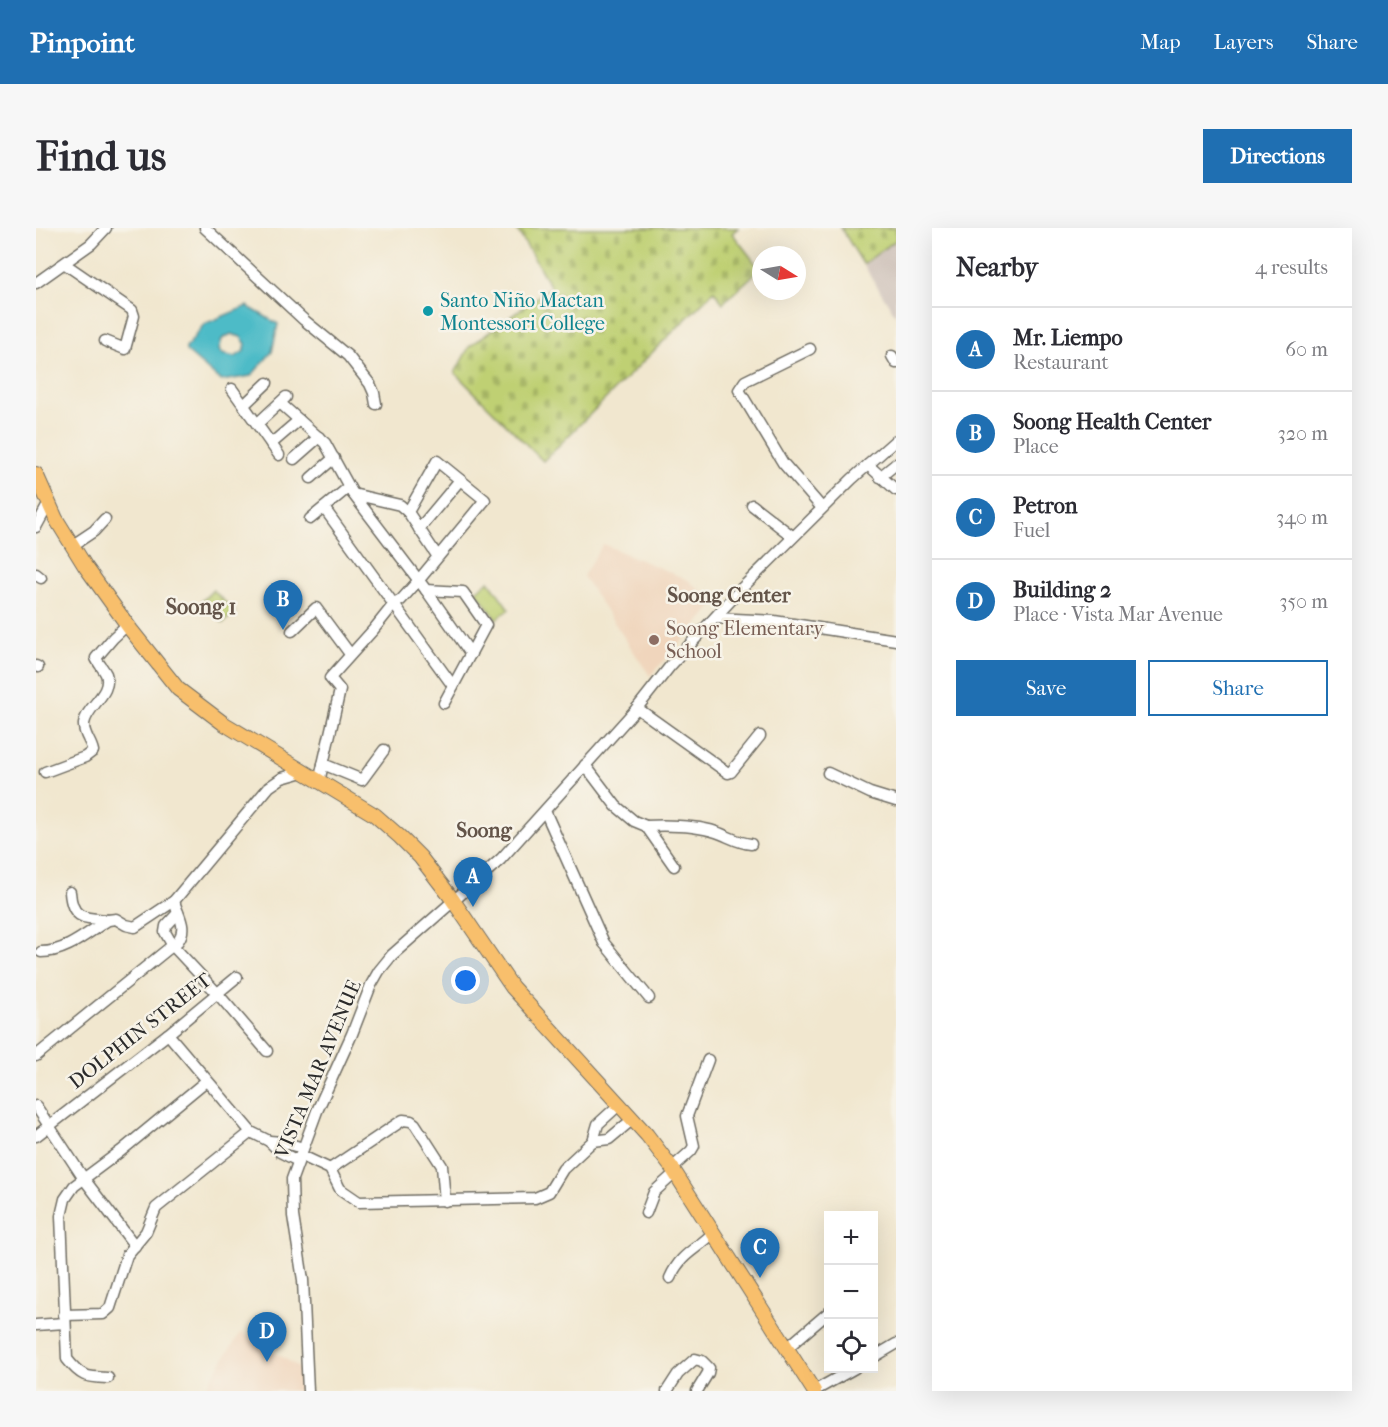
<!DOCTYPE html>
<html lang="en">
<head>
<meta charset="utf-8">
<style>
  :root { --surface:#fff; --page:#f7f7f7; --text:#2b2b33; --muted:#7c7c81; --line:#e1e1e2; --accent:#1f6fb2 }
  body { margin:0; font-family:"IM FELL French Canon",serif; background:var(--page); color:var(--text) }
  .controls { position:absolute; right:18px; bottom:18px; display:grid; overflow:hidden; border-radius:0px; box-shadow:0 6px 24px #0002 }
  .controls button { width:54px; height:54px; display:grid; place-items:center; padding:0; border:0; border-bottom:2px solid var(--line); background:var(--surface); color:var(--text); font:30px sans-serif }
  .compass { position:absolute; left:716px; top:18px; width:54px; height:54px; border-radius:50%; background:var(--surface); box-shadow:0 6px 24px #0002; rotate:101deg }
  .you { position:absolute; left:430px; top:753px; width:21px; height:21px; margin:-15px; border:4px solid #fff; border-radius:50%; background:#1a73e8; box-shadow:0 0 0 9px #1a73e833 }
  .badge { display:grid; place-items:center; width:39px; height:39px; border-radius:50%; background:var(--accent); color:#fff; font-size:20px; font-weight:700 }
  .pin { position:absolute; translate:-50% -50px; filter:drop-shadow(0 2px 3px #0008) }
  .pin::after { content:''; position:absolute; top:32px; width:21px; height:18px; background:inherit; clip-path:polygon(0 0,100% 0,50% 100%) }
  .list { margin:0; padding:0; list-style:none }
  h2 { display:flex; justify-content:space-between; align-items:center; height:78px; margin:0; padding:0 24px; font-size:26px }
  h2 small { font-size:20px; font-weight:400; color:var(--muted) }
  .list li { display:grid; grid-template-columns:39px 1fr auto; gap:18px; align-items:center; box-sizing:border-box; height:84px; padding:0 24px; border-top:2px solid var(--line) }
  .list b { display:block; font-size:22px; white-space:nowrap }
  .list p { margin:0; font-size:20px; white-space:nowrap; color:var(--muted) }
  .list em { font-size:20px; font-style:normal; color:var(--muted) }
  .actions { display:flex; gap:12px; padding:18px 24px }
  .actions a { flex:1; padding:14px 0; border:2px solid var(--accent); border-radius:0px; text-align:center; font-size:21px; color:var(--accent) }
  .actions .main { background:var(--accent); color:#fff }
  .icon { flex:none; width:33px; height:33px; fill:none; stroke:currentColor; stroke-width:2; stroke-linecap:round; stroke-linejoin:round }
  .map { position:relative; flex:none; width:860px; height:1163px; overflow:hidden; border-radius:0px }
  header { display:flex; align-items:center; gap:36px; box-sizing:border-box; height:84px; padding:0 30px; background:var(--accent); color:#fff }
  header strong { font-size:28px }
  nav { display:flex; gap:33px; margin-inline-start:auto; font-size:21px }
  .intro { display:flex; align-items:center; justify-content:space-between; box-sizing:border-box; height:144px; padding:0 36px }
  h1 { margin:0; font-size:42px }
  .button { padding:15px 27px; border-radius:0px; background:var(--accent); color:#fff; font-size:21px; font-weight:700 }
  main { display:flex; gap:36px; padding:0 36px }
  aside { flex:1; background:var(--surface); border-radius:0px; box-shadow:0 6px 24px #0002 }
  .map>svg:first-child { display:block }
  .built { fill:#f0d5bc }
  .industrial { fill:#cec1b9 }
  .cemetery { fill:url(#cemetery-stones); stroke:#757e4f; stroke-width:1.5 }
  .park { fill:#bfd073; stroke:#757e4f; stroke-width:1.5 }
  .water { fill:#4dbbc7; stroke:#3c7379; stroke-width:1.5; fill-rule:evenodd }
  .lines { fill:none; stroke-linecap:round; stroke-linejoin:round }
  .minor-casing { stroke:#706d64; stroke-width:13 }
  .major-casing { stroke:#706d64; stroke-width:16 }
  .minor { stroke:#fff; stroke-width:10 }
  .major { stroke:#f8bf6c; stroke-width:14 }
  .culture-dot { fill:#0f9aa8; stroke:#f7f3e8; stroke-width:2 }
  .education-dot { fill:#8d6e63; stroke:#f7f3e8; stroke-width:2 }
  .labels { text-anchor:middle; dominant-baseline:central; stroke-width:5; stroke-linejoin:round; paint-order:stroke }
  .culture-label { font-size:20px; fill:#0d838f; stroke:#f7f3e8; text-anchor:start }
  .education-label { font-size:20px; fill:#785e54; stroke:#f7f3e8; text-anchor:start }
  .street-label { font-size:20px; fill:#2b2b2b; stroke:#f7f3e8 }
  .neighbourhood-label { font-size:21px; font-weight:bold; fill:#635449; stroke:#f7f3e8 }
  .quarter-label { font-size:22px; font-weight:bold; fill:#635449; stroke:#f7f3e8 }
</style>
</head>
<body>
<header>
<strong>Pinpoint</strong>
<nav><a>Map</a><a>Layers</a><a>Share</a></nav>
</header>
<div class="intro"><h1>Find us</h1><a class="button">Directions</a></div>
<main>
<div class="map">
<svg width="860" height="1163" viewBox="0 0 860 1163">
  <defs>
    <pattern id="cemetery-stones" width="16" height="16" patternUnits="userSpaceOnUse" patternTransform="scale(1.5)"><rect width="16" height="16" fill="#bfd073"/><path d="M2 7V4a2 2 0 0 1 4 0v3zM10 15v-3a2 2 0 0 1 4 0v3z" fill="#a4b364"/></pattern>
  </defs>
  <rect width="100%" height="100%" fill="#f7f3e8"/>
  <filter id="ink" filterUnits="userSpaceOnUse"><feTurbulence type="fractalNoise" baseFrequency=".0167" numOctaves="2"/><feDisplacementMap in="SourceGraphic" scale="12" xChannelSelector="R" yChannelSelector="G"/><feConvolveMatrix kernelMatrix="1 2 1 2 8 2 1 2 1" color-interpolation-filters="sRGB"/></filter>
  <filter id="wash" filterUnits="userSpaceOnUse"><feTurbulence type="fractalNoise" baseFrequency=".008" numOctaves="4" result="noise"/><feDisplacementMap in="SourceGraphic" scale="24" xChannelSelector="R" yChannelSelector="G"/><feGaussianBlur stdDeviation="1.35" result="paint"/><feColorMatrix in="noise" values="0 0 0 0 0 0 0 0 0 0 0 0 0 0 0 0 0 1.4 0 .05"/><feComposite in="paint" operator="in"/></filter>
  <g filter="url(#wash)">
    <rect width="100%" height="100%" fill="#f1e7cf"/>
    <!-- built -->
    <g class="built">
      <polygon points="567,316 652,352 679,376 614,448 547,348"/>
      <polygon points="205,1104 266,1141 267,1163 167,1163"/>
    </g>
    <!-- industrial -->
    <polygon class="industrial" points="860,12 860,88 827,36"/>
    <!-- cemetery -->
    <g class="cemetery">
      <polygon points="480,0 702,0 696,5 724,41 687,75 678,63 507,233 419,145 433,119 515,59"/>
      <polygon points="805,0 860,0 860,12 827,36"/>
    </g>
    <!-- park -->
    <g class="park">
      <polygon points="453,353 473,381 460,391 440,363"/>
      <polygon points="177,362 199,384 187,395 166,373"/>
    </g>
    <!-- water -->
    <path class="water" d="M211 78 242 96 236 124 215 148 185 153 150 123V120L168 96ZM195 106 205 109 210 116 208 123 199 129 186 126 183 122 186 111Z"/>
  </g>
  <g filter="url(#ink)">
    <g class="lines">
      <!-- minor casing -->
      <g class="minor-casing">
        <g id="minor">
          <polyline points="169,0 268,92 312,128 334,156 338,165 340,176"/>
          <polyline points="29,36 96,82 98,88 89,121 69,113"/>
          <polyline points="0,55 55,16 70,0"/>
          <polyline points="774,121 709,153 703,162 747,235 786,280"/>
          <polyline points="856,128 860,135"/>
          <polyline points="196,161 243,227"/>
          <polyline points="244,175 289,215 317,266 390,362 427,364 450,397 408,475"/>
          <polyline points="208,177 231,155"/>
          <polyline points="221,196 250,169"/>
          <polyline points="235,216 263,192"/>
          <polyline points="258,231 283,209"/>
          <polyline points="832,237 860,262"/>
          <polyline points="844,249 860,236"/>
          <polyline points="275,250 298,230"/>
          <polyline points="317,266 364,277 372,284"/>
          <polyline points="716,277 756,308"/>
          <polyline points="288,280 417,458"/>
          <polyline points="274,291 313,259"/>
          <polyline points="0,299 13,275"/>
          <polyline points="383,301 424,252"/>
          <polyline points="37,317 58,303 69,291"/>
          <polyline points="0,346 5,350"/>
          <polyline points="390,362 435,426"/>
          <polyline points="679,390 738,393 860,412"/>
          <polyline points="256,403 280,380 314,426"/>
          <polyline points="0,438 2,439"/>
          <polyline points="601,480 692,545 695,544 724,508"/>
          <polyline points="287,536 326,552 348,522"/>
          <polyline points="549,537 580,578 598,593 610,598 638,638"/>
          <path d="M9 544 49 529 57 523C55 513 47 506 48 496 50 478 77 466 70 446 67 440 62 435 60 430L77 410 91 397"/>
          <polyline points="792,545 834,565 860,573"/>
          <polyline points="283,554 304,462 294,450 338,401 358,376 365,372 382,353 449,272 401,233 372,284 402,329"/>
          <polyline points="509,583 568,715 613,770"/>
          <path d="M610 598C633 597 658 597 680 604 692 608 702 615 715 616"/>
          <path d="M34 664C36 692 49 690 72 692"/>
          <polyline points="142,685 130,698 129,704 137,718 181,765 231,823"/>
          <path d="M5 724C31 724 51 705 72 692L80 691 90 697 99 699 138 673 233 559 246 550 267 544"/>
          <polyline points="132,806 215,904 233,913"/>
          <path d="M0 828 142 713C152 699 142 688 138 673"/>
          <polyline points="0,878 48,951 99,1018"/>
          <polyline points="0,908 132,806 201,749"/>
          <polyline points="557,913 573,911 597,891"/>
          <polyline points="264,927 294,941 304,961 323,974 499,970 513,964 527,941 557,913 562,896 584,876"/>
          <polyline points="262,933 244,924 233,913 247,914 267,920"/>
          <polyline points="636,940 655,923 658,918 651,888 672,832"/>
          <polyline points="294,941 367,892 375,893 379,896 406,938 409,973"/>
          <polyline points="610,985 618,964 639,945"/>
          <path d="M634 1050C645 1025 659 1023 677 1005"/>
          <polyline points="28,1087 67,1086 74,1080 91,1027 110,1004 120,980 215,904"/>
          <polyline points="0,1097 29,1095"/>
          <polyline points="751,1120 792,1085"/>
          <polyline points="838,1129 860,1116"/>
          <path d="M72 1150C50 1149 45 1149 31 1131L25 988 29 971 38 958 85 923 170 853"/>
          <polyline points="272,1163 267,1052 257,988 256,951 281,883 316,806 335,757 343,743 356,727 465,631 601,480 635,437 707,359 816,251 860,212"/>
          <polyline points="631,1163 642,1146 659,1131 666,1133 673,1140 672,1145 661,1163"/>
          <polyline points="778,1163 819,1140"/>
        </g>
      </g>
      <!-- major casing -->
      <g class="major-casing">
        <polyline id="major" points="0,246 20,291 49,338 95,402 142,461 187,495 339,587 364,609 384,629 414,668 476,759 611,907 636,940 778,1163"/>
      </g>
      <!-- minor -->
      <use href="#minor" class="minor"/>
      <!-- major -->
      <use href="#major" class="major"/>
    </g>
  </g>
  <!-- markers -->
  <circle class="culture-dot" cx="392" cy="83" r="6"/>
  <circle class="education-dot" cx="618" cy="412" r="6"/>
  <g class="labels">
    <!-- culture labels -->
    <g class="culture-label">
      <text x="404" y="72">Santo Niño Mactan<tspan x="404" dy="23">Montessori College</tspan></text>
    </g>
    <!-- education labels -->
    <g class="education-label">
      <text x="630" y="400">Soong Elementary<tspan x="630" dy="23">School</tspan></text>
    </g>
    <!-- street labels -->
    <g class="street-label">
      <text transform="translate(104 803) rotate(-38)">DOLPHIN STREET</text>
      <text transform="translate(282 841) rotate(-67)">VISTA MAR AVENUE</text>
    </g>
    <!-- neighbourhood labels -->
    <g class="neighbourhood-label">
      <text x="693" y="367">Soong Center</text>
      <text x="448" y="602">Soong</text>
    </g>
    <!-- quarter labels -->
    <g class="quarter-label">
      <text x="165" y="379">Soong 1</text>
    </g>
  </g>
</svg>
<div class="controls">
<button>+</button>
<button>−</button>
<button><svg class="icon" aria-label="locate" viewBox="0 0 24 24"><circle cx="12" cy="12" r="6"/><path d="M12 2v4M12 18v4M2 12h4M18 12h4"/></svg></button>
</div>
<svg class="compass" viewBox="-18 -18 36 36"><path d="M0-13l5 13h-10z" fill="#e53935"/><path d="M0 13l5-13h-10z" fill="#7c7c81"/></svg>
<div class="you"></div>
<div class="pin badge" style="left:437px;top:679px">A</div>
<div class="pin badge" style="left:247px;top:402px">B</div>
<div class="pin badge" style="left:724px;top:1050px">C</div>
<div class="pin badge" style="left:231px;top:1134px">D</div>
</div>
<aside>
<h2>Nearby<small>4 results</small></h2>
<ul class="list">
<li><span class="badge">A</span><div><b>Mr. Liempo</b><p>Restaurant</p></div><em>60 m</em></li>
<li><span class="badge">B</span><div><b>Soong Health Center</b><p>Place</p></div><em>320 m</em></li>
<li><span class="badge">C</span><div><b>Petron</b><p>Fuel</p></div><em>340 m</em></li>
<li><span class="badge">D</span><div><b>Building 2</b><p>Place · Vista Mar Avenue</p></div><em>350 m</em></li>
</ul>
<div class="actions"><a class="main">Save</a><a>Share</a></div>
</aside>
</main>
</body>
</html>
